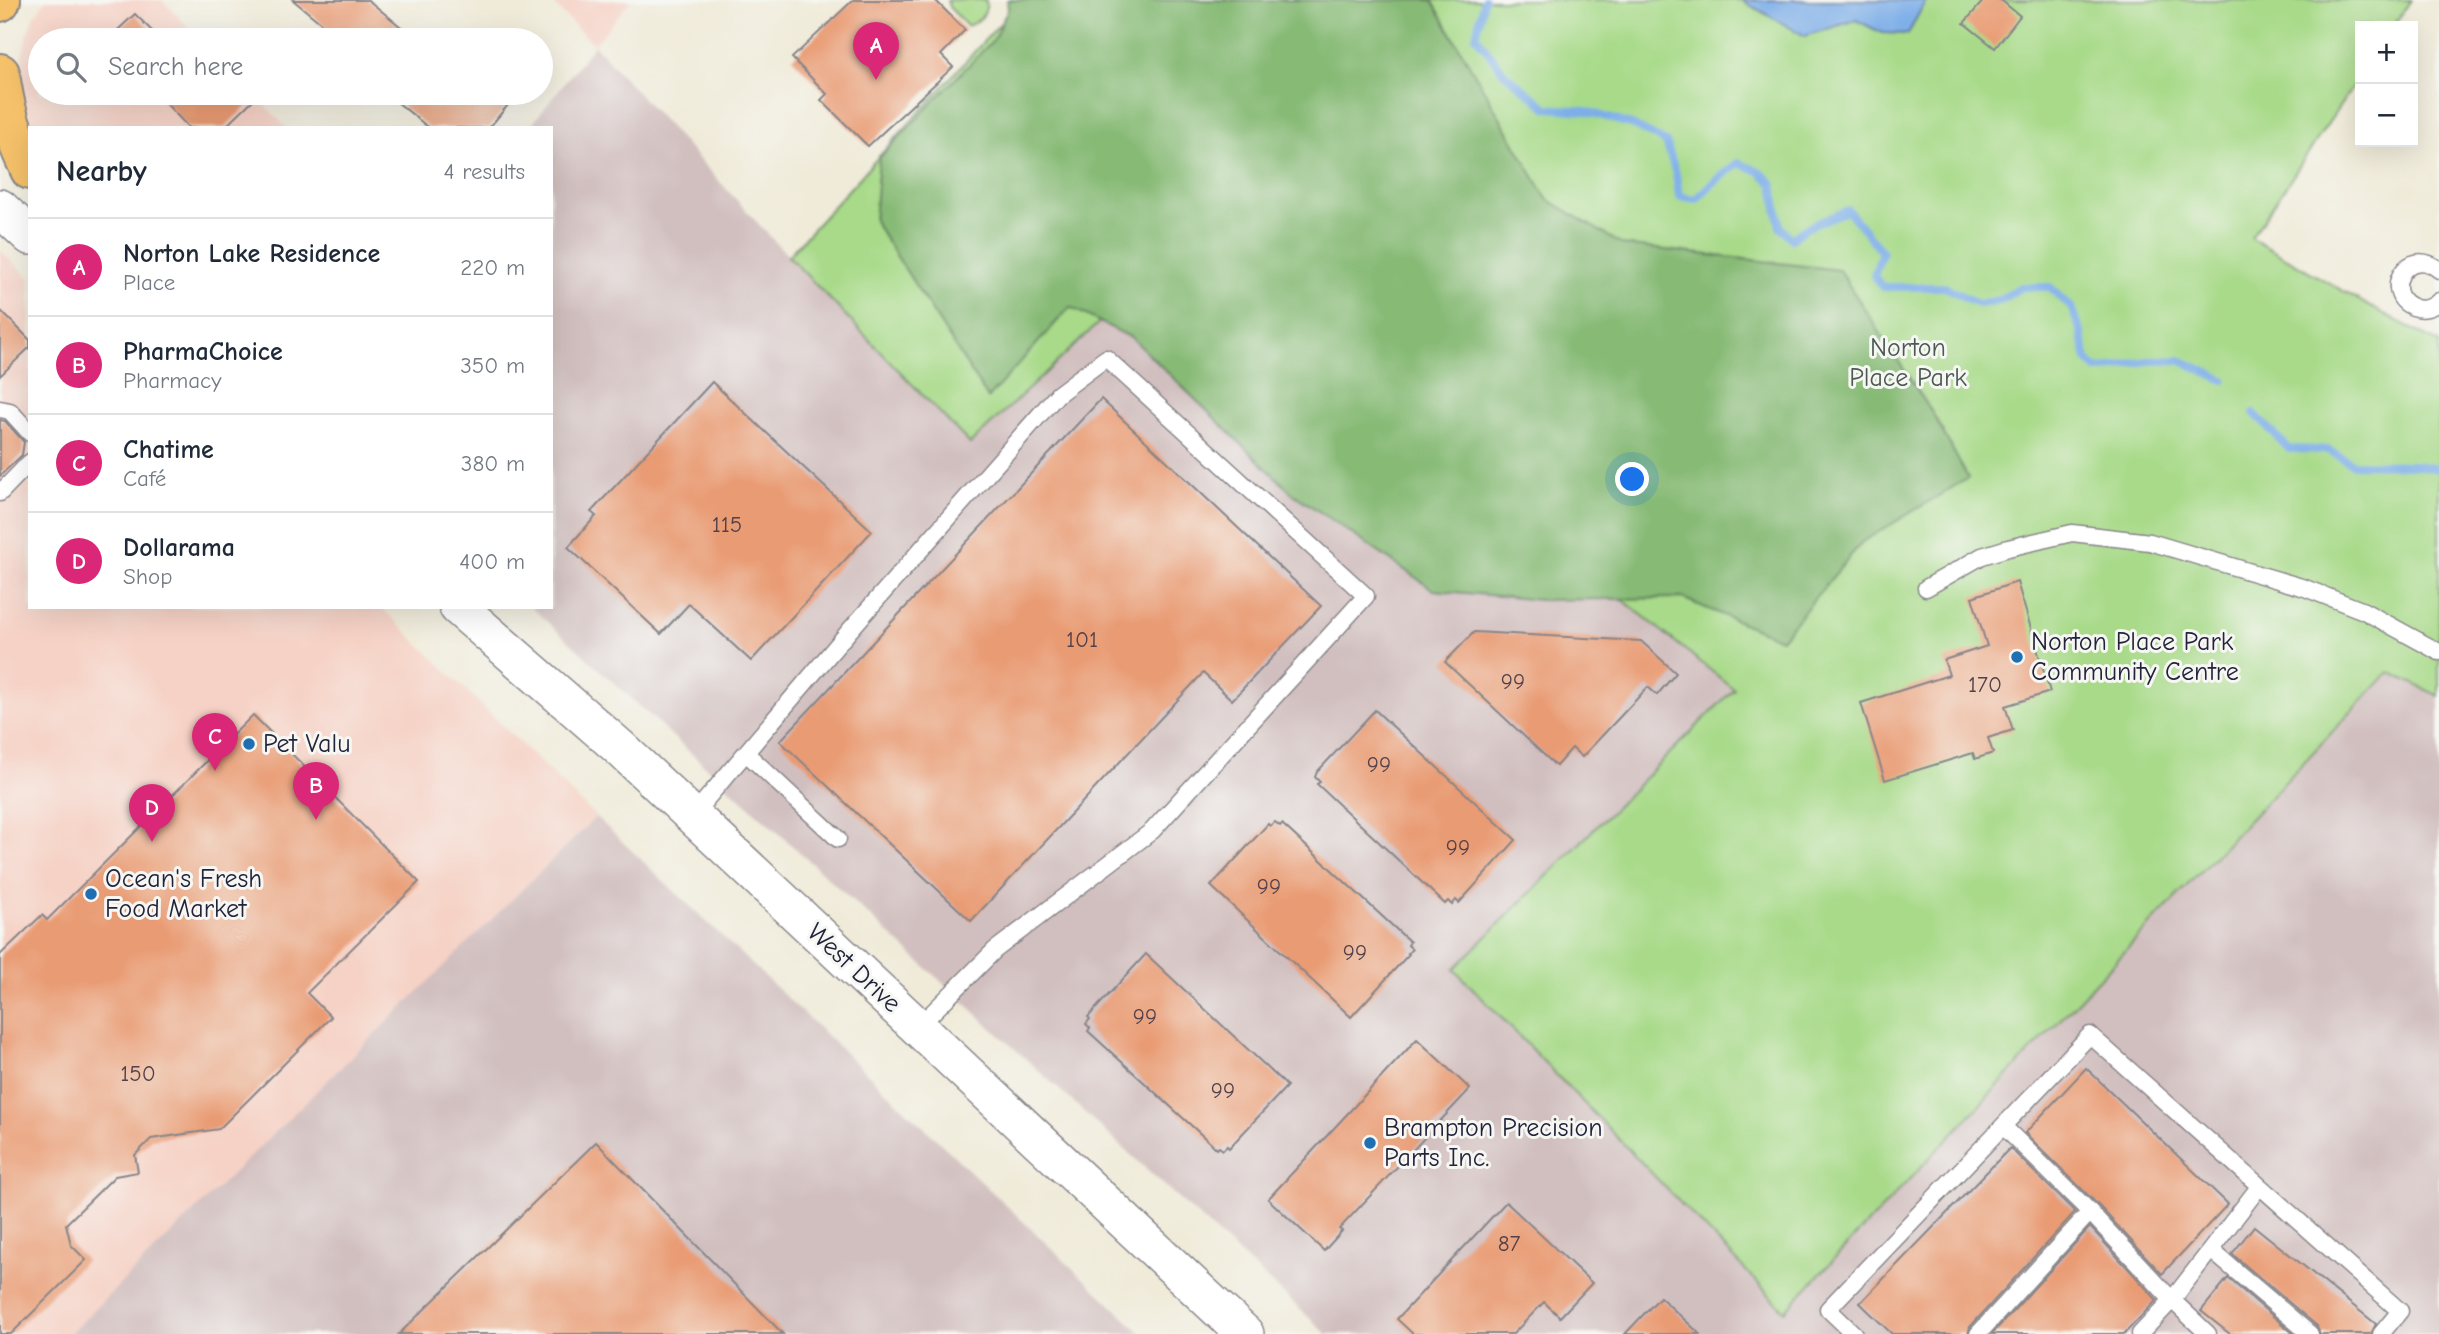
<!DOCTYPE html>
<html lang="en">
<head>
<meta charset="utf-8">
<style>
  :root { --surface:#fff; --page:#f6f6f7; --text:#1f2937; --muted:#747a83; --line:#e0e1e3; --accent:#db2777 }
  body { margin:0; font-family:"Comic Neue",sans-serif; background:var(--page); color:var(--text) }
  .controls { position:absolute; right:21px; top:21px; display:grid; overflow:hidden; border-radius:0px; box-shadow:0 7px 28px #0002 }
  .controls button { width:63px; height:63px; display:grid; place-items:center; padding:0; border:0; border-bottom:2px solid var(--line); background:var(--surface); color:var(--text); font:35px sans-serif }
  .you { position:absolute; left:1633px; top:480px; width:24px; height:24px; margin:-18px; border:5px solid #fff; border-radius:50%; background:#1a73e8; box-shadow:0 0 0 10px #1a73e833 }
  .badge { display:grid; place-items:center; width:46px; height:46px; border-radius:50%; background:var(--accent); color:#fff; font-size:23px; font-weight:700 }
  .pin { position:absolute; translate:-50% -58px; filter:drop-shadow(0 2px 4px #0008) }
  .pin::after { content:''; position:absolute; top:37px; width:24px; height:21px; background:inherit; clip-path:polygon(0 0,100% 0,50% 100%) }
  .list { margin:0; padding:0; list-style:none }
  h2 { display:flex; justify-content:space-between; align-items:center; height:91px; margin:0; padding:0 28px; font-size:30px }
  h2 small { font-size:23px; font-weight:400; color:var(--muted) }
  .list li { display:grid; grid-template-columns:46px 1fr auto; gap:21px; align-items:center; box-sizing:border-box; height:98px; padding:0 28px; border-top:2px solid var(--line) }
  .list b { display:block; font-size:26px; white-space:nowrap }
  .list p { margin:0; font-size:23px; white-space:nowrap; color:var(--muted) }
  .list em { font-size:23px; font-style:normal; color:var(--muted) }
  .icon { flex:none; width:38px; height:38px; fill:none; stroke:currentColor; stroke-width:2; stroke-linecap:round; stroke-linejoin:round }
  .map { position:relative; flex:none; width:2439px; height:1334px; overflow:hidden }
  .search { position:absolute; background:var(--surface); box-shadow:0 7px 28px #0002; left:28px; top:28px; width:525px; height:77px; display:flex; align-items:center; gap:18px; box-sizing:border-box; padding:0 24px; border-radius:38px; color:var(--muted); font-size:26px }
  .panel { position:absolute; background:var(--surface); box-shadow:0 7px 28px #0002; left:28px; top:126px; width:525px; height:483px; border-radius:0px }
  .map>svg:first-child { display:block }
  .built { fill:#f6d1c5 }
  .industrial { fill:#d1bfbf }
  .green { fill:#a8da89; stroke:#657e62; stroke-width:2 }
  .forest { fill:#86ba75; stroke:#546e58; stroke-width:2 }
  .water { fill:#7daee8; stroke:#506892; stroke-width:2 }
  .lines { fill:none; stroke-linecap:round; stroke-linejoin:round }
  .stream { stroke:#7daee8; stroke-width:8 }
  .building { fill:#e99b73 }
  .service-casing { stroke:#89868a; stroke-width:19 }
  .tertiary-casing { stroke:#89868a; stroke-width:40 }
  .primary-casing { stroke:#89868a; stroke-width:42 }
  .service { stroke:#fff; stroke-width:16 }
  .tertiary { stroke:#fff; stroke-width:37 }
  .primary { stroke:#f5c16b; stroke-width:38 }
  .poi-dot { fill:#1f6fb2; stroke:#f6f6f2; stroke-width:2.5 }
  .labels { text-anchor:middle; dominant-baseline:central; stroke-width:6; stroke-linejoin:round; paint-order:stroke }
  .number-label { font-size:23px; fill:#544049 }
  .park-label { font-size:26px; fill:#4a5952; stroke:#f6f6f2 }
  .poi-label { font-size:26px; fill:#22223b; stroke:#f6f6f2; text-anchor:start }
  .street-label { font-size:26px; fill:#22223b; stroke:#f6f6f2 }
</style>
</head>
<body>
<div class="map">
<svg width="2439" height="1334" viewBox="0 0 2439 1334">
  <rect width="100%" height="100%" fill="#f6f6f2"/>
  <filter id="ink" filterUnits="userSpaceOnUse"><feTurbulence type="fractalNoise" baseFrequency=".0143" numOctaves="2"/><feDisplacementMap in="SourceGraphic" scale="14" xChannelSelector="R" yChannelSelector="G"/><feConvolveMatrix kernelMatrix="1 2 1 2 8 2 1 2 1" color-interpolation-filters="sRGB"/></filter>
  <filter id="wash" filterUnits="userSpaceOnUse"><feTurbulence type="fractalNoise" baseFrequency=".00686" numOctaves="4" result="noise"/><feDisplacementMap in="SourceGraphic" scale="28" xChannelSelector="R" yChannelSelector="G"/><feGaussianBlur stdDeviation="1.57" result="paint"/><feColorMatrix in="noise" values="0 0 0 0 0 0 0 0 0 0 0 0 0 0 0 0 0 1.4 0 .05"/><feComposite in="paint" operator="in"/></filter>
  <g filter="url(#wash)">
    <rect width="100%" height="100%" fill="#f0ebd9"/>
    <!-- built -->
    <g class="built">
      <polygon points="46,0 162,0 201,40 40,40 40,93 253,93 287,128 32,128 27,114 22,83 22,56 29,29 34,16"/>
      <polygon points="549,0 631,0 594,45"/>
      <polygon points="0,250 30,278 30,607 381,607 596,817 69,1334 0,1334"/>
    </g>
    <!-- industrial -->
    <g class="industrial">
      <polygon points="594,45 788,256 970,444 1123,300 1582,567 1734,690 1454,969 1785,1310 2390,672 2439,696 2439,1334 1327,1334 531,607 551,607 551,128 529,128"/>
      <polygon points="596,817 1142,1334 69,1334"/>
    </g>
    <!-- green -->
    <g class="green">
      <path d="M947 0H986C988 14 980 21 967 26L949 7Z"/>
      <polygon points="1014,0 2411,0 2393,26 2360,26 2360,76 2251,238 2371,307 2439,343 2439,696 2389,672 1785,1311 1454,969 1734,689 1582,567 1123,300 970,444 788,256 1018,4"/>
    </g>
    <!-- forest -->
    <polygon class="forest" points="1007,0 1432,0 1547,199 1623,245 1839,270 1933,414 1968,478 1862,542 1781,639 1682,598 1540,600 1434,590 1292,493 1132,338 1070,307 988,398 874,221 879,158 994,39 1008,9"/>
    <!-- water -->
    <polygon class="water" points="1741,0 1926,0 1908,34 1882,33 1856,20 1805,36"/>
    <g class="lines">
      <!-- stream -->
      <g class="stream">
        <polyline points="1484,0 1476,36 1505,74 1547,108 1586,111 1632,125 1666,142 1676,174 1679,196 1696,199 1716,180 1738,163 1759,171 1773,184 1780,227 1792,239 1806,228 1848,210 1882,252 1874,276 1882,287 1945,287 1978,304 2000,300 2021,287 2050,287 2071,307 2081,332 2087,360 2098,370 2147,361 2180,360 2224,380"/>
        <polyline points="2254,413 2289,449 2328,450 2353,464 2415,465 2439,469"/>
      </g>
    </g>
    <g id="blocks">
      <!-- building -->
      <g class="building">
        <polygon points="293,0 368,0 417,40 325,40 332,32"/>
        <polygon points="853,0 935,0 965,30 941,55 953,67 868,146 821,100 827,94 792,58"/>
        <polygon points="1984,0 2001,0 2020,16 1995,48 1964,23"/>
        <polygon points="135,14 161,40 107,40"/>
        <polygon points="156,93 260,93 224,128 189,128"/>
        <polygon points="386,93 518,93 489,128 429,128"/>
        <polygon points="0,310 30,340 30,347 0,376"/>
        <polygon points="712,382 872,531 751,661 689,604 661,634 568,547 596,516 591,512"/>
        <polygon points="1101,399 1321,606 1232,700 1203,673 971,921 780,741"/>
        <polygon points="0,420 5,421 24,442 22,455 0,476"/>
        <polygon points="2017,582 2050,692 2005,706 2013,730 1988,738 1993,753 1975,759 1973,753 1885,780 1861,703 1949,675 1944,660 1987,646 1972,597"/>
        <polygon points="1474,632 1641,641 1676,673 1657,695 1648,687 1582,757 1572,748 1556,766 1445,662"/>
        <polygon points="1375,710 1516,840 1459,903 1456,900 1452,905 1448,901 1445,904 1317,784 1320,782 1315,777 1317,772"/>
        <polygon points="253,715 419,882 307,993 331,1017 219,1129 151,1139 135,1155 138,1172 115,1176 66,1224 71,1245 86,1260 11,1334 0,1334 0,955 42,915 47,920"/>
        <polygon points="1275,822 1280,826 1282,824 1410,942 1408,945 1412,949 1408,953 1409,954 1351,1017 1211,886 1268,824 1270,826"/>
        <polygon points="1146,954 1287,1086 1229,1148 1227,1146 1223,1150 1219,1147 1217,1149 1088,1031 1090,1028 1086,1024 1090,1019 1088,1017"/>
        <polygon points="1417,1039 1470,1089 1339,1229 1342,1231 1324,1251 1268,1199"/>
        <polygon points="2086,1068 2228,1204 2162,1274 2098,1205 2025,1133"/>
        <polygon points="596,1142 783,1334 399,1334"/>
        <polygon points="2010,1148 2075,1212 1970,1327 1968,1334 1892,1334 1860,1303"/>
        <polygon points="1506,1202 1592,1283 1560,1317 1544,1302 1513,1334 1413,1334 1397,1319"/>
        <polygon points="2254,1226 2376,1324 2371,1334 2320,1334 2317,1326 2232,1254"/>
        <polygon points="2090,1227 2157,1300 2124,1334 1992,1334"/>
        <polygon points="2228,1278 2294,1334 2230,1334 2201,1311"/>
        <polygon points="1660,1297 1700,1334 1625,1334"/>
      </g>
    </g>
  </g>
  <g filter="url(#ink)">
    <use href="#blocks" fill-opacity="0" stroke="#89868a" stroke-width="2"/>
    <g class="lines">
      <!-- service casing -->
      <g class="service-casing">
        <g id="service">
          <path d="M2439 270C2407 243 2380 294 2413 307 2423 311 2432 308 2439 301"/>
          <polyline points="0,409 10,411 30,433"/>
          <polyline points="0,493 30,462"/>
          <polyline points="1926,588 1982,556 2008,548 2072,533 2150,542 2305,588 2364,611 2439,652"/>
          <polyline points="746,753 838,839"/>
          <polyline points="692,816 850,630 1058,394 1106,358 1366,596 1152,831 995,950 918,1027"/>
          <polyline points="2004,1127 2090,1212 2172,1300 2208,1334"/>
          <polyline points="2211,1250 2310,1334"/>
          <polyline points="1854,1334 1828,1309 2090,1035 2400,1311 2381,1334"/>
          <polyline points="1978,1334 2090,1212"/>
          <polyline points="2140,1334 2172,1300 2259,1187"/>
        </g>
      </g>
      <!-- tertiary casing -->
      <g class="tertiary-casing">
        <g id="tertiary">
          <polyline points="0,208 30,236"/>
          <polyline points="458,607 620,748 1245,1334"/>
        </g>
      </g>
      <!-- primary casing -->
      <g class="primary-casing">
        <g id="primary">
          <polyline points="0,2 1,0"/>
          <path d="M0 73C5 112 13 134 30 170"/>
        </g>
      </g>
      <!-- service -->
      <use href="#service" class="service"/>
      <!-- tertiary -->
      <use href="#tertiary" class="tertiary"/>
      <!-- primary -->
      <use href="#primary" class="primary"/>
    </g>
  </g>
  <!-- markers -->
  <g class="poi-dot">
    <circle cx="2017" cy="657" r="7"/>
    <circle cx="249" cy="744" r="7"/>
    <circle cx="91" cy="894" r="7"/>
    <circle cx="1370" cy="1143" r="7"/>
  </g>
  <g class="labels">
    <!-- number labels -->
    <g class="number-label">
      <text x="727" y="524">115</text>
      <text x="1082" y="639">101</text>
      <text x="1513" y="681">99</text>
      <text x="1985" y="684">170</text>
      <text x="1379" y="764">99</text>
      <text x="1458" y="847">99</text>
      <text x="1269" y="886">99</text>
      <text x="1355" y="952">99</text>
      <text x="1145" y="1016">99</text>
      <text x="138" y="1073">150</text>
      <text x="1223" y="1090">99</text>
      <text x="1509" y="1243">87</text>
    </g>
    <!-- park labels -->
    <g class="park-label">
      <text x="1908" y="348">Norton<tspan x="1908" dy="30">Place Park</tspan></text>
    </g>
    <!-- poi labels -->
    <g class="poi-label">
      <text x="2031" y="642">Norton Place Park<tspan x="2031" dy="30">Community Centre</tspan></text>
      <text x="263" y="744">Pet Valu</text>
      <text x="105" y="879">Ocean's Fresh<tspan x="105" dy="30">Food Market</tspan></text>
      <text x="1384" y="1128">Brampton Precision<tspan x="1384" dy="30">Parts Inc.</tspan></text>
    </g>
    <!-- street labels -->
    <g class="street-label">
      <text transform="translate(854 968) rotate(43)">West Drive</text>
    </g>
  </g>
</svg>
<div class="controls">
<button>+</button>
<button>−</button>
</div>
<div class="you"></div>
<div class="pin badge" style="left:876px;top:80px">A</div>
<div class="pin badge" style="left:316px;top:820px">B</div>
<div class="pin badge" style="left:215px;top:771px">C</div>
<div class="pin badge" style="left:152px;top:842px">D</div>
<div class="search"><svg class="icon" aria-label="search" viewBox="0 0 24 24"><circle cx="10" cy="10" r="6"/><path d="M15 15l6 6"/></svg>Search here</div>
<section class="panel">
<h2>Nearby<small>4 results</small></h2>
<ul class="list">
<li><span class="badge">A</span><div><b>Norton Lake Residence</b><p>Place</p></div><em>220 m</em></li>
<li><span class="badge">B</span><div><b>PharmaChoice</b><p>Pharmacy</p></div><em>350 m</em></li>
<li><span class="badge">C</span><div><b>Chatime</b><p>Café</p></div><em>380 m</em></li>
<li><span class="badge">D</span><div><b>Dollarama</b><p>Shop</p></div><em>400 m</em></li>
</ul>
</section>
</div>
</body>
</html>
